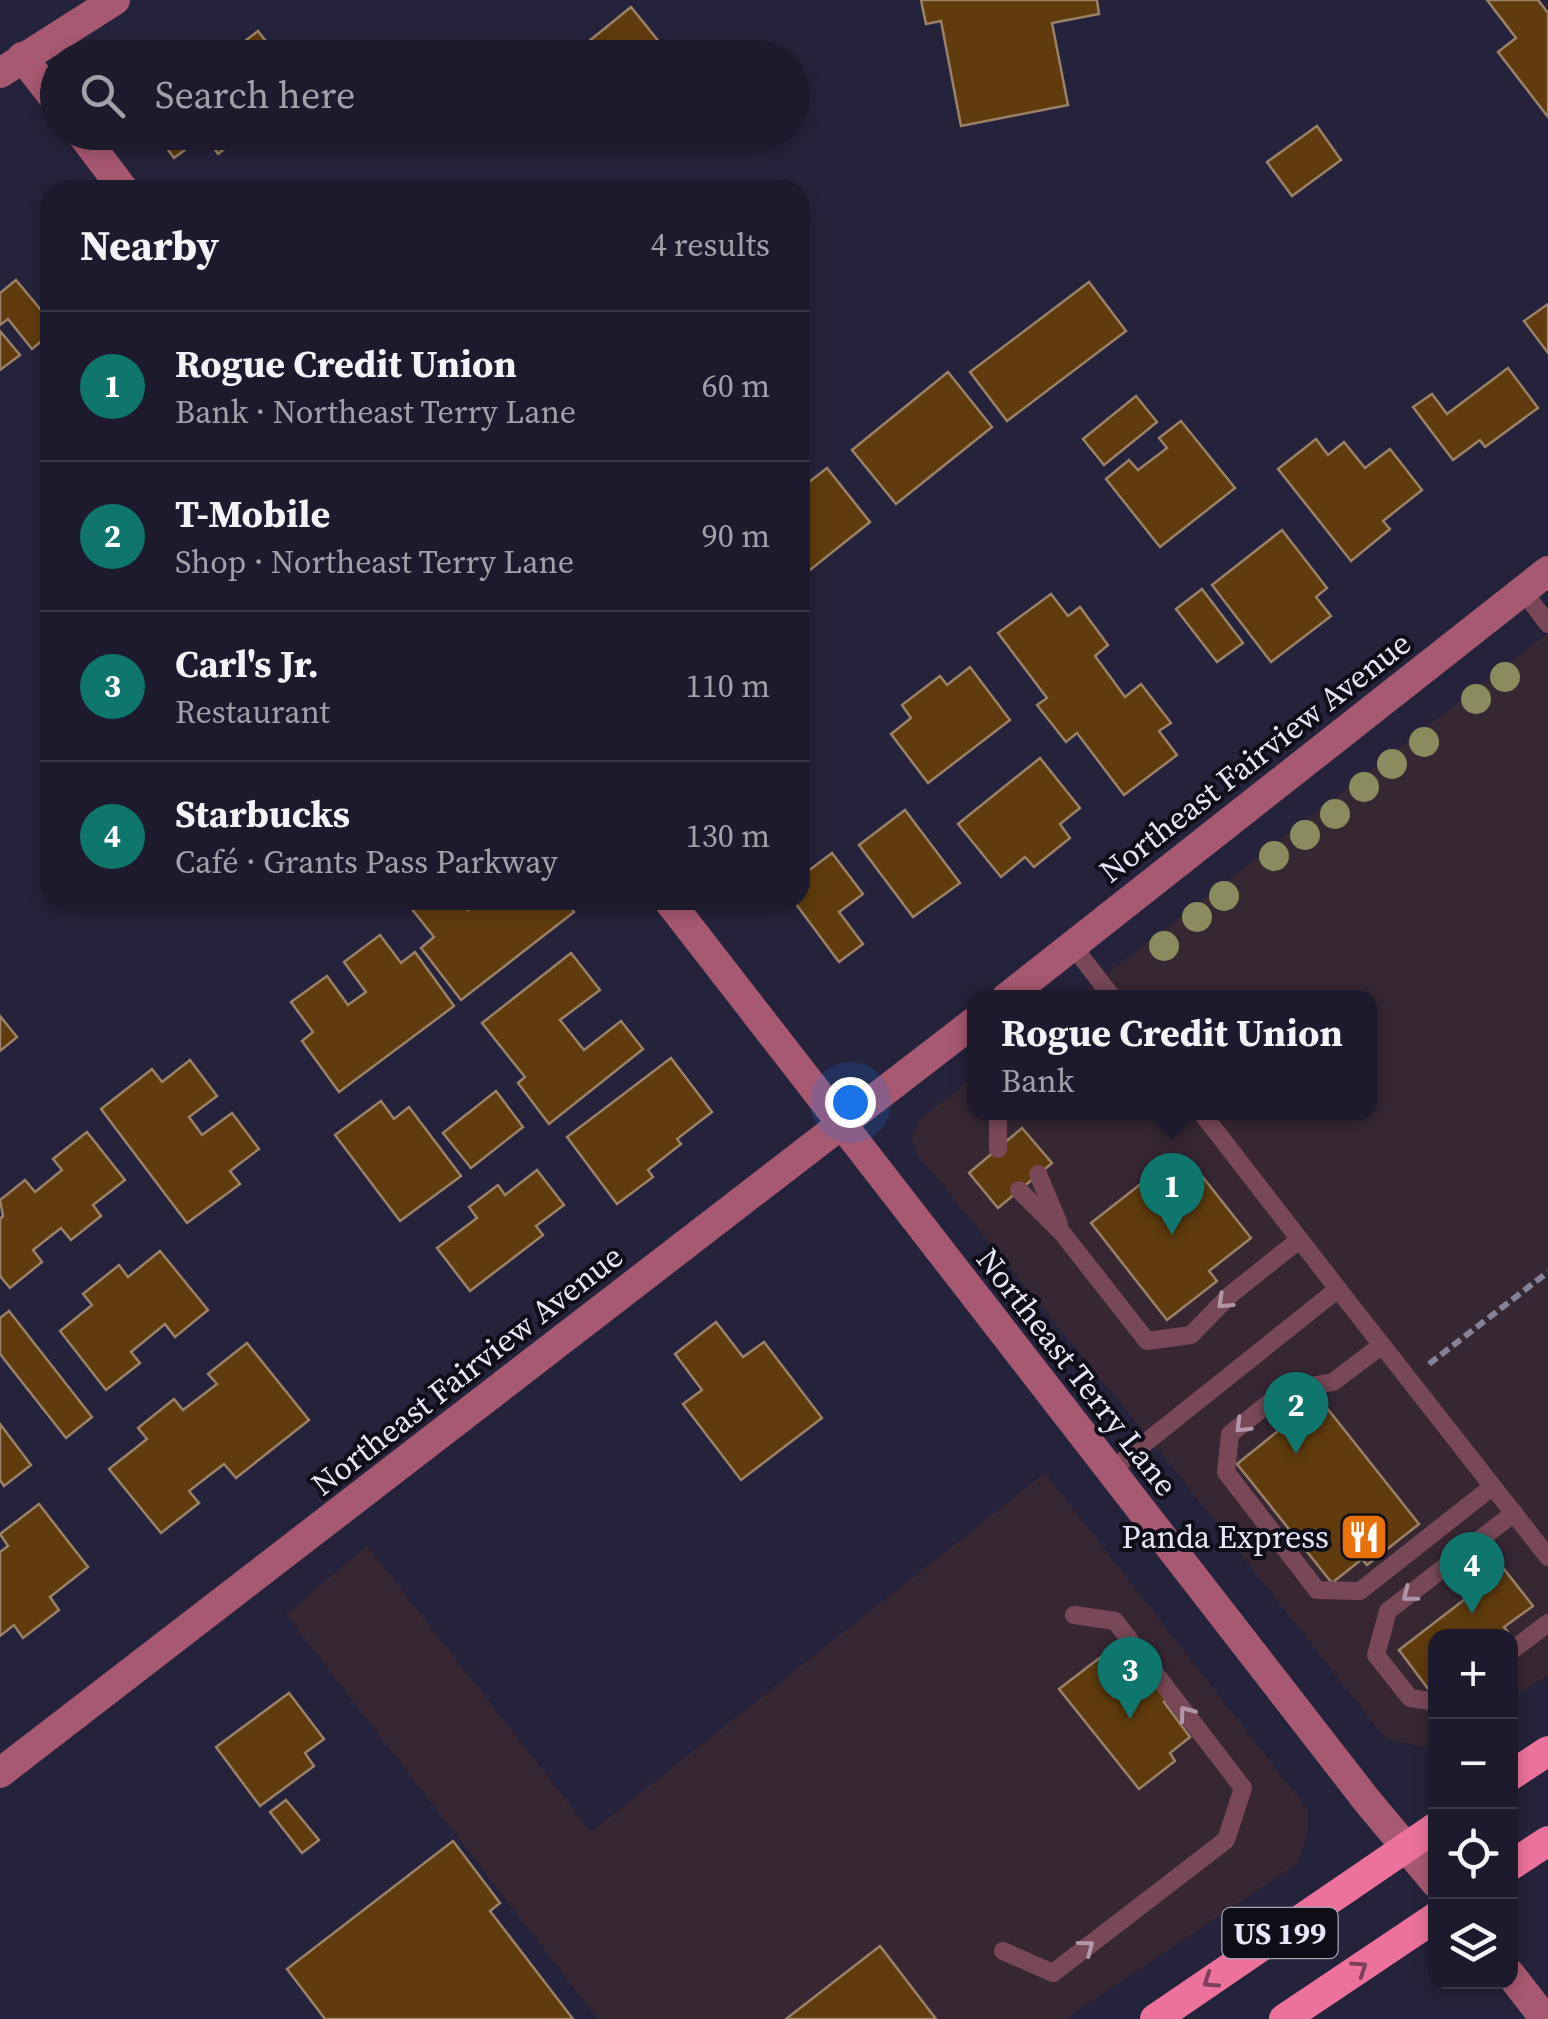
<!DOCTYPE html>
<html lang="en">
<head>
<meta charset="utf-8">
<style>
  :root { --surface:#1c1a2c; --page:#252334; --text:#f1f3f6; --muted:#a0a1a9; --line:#3a3848; --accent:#0f766e }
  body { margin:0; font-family:"Source Serif 4",serif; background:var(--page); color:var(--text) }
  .controls { position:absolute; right:30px; bottom:30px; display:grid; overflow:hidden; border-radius:20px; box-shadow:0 5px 15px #0003 }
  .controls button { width:90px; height:90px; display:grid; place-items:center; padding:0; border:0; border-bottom:2px solid var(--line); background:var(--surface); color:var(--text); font:50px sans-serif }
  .you { position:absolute; left:850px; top:1102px; width:35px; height:35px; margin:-25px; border:8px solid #fff; border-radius:50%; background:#1a73e8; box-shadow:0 0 0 15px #1a73e833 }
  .badge { display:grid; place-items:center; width:65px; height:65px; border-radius:50%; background:var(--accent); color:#fff; font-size:32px; font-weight:700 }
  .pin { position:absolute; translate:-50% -82px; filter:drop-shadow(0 2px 5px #0008) }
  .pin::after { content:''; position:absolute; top:52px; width:35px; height:30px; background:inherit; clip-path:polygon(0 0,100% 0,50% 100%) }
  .popup { position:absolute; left:967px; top:990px; width:410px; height:130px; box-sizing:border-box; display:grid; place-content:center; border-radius:20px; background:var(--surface); filter:drop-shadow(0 2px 8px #0005); font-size:32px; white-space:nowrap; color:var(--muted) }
  .popup b { font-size:38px; color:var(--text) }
  .popup::after { content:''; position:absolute; left:50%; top:100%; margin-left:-20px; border:20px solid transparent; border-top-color:var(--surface) }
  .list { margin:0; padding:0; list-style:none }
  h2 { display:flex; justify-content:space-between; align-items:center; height:130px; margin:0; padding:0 40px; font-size:42px }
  h2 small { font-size:32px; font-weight:400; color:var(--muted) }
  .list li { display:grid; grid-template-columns:65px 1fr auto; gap:30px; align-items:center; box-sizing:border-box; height:150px; padding:0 40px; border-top:2px solid var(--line) }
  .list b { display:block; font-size:38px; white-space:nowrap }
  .list p { margin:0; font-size:32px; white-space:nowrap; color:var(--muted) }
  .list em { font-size:32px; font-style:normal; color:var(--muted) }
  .icon { flex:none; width:55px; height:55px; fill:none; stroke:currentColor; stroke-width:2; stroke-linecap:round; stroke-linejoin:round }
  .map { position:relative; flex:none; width:1548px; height:2019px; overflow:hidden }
  .search { position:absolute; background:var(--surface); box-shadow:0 5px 15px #0003; left:40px; top:40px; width:770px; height:110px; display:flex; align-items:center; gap:25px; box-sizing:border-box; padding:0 35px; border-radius:55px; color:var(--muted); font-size:38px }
  .panel { position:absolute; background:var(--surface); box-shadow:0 5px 15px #0003; left:40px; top:180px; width:770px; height:730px; border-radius:30px }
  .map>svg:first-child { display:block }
  .commercial { fill:#372733 }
  .building { fill:#5f3b0d; stroke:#9a8168; stroke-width:2.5 }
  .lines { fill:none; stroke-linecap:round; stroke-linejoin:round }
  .path { stroke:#848298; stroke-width:6; stroke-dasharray:10 5; stroke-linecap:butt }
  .lane { stroke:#794857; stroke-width:18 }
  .secondary { stroke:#a85972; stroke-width:30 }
  .highway { stroke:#ec729b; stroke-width:30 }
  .tree { fill:#8a8b5e }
  .oneway { stroke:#b097a8 }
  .oneway2 { stroke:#7d405a }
  .labels { text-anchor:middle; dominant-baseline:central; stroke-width:8; stroke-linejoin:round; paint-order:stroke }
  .shield { fill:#0e0d18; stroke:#a6a5b5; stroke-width:2.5 }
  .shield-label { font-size:30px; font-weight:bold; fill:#e7e6f8 }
  .street-label { font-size:32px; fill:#e7e6f8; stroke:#0e0d18 }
  .poi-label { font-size:32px; fill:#e7e6f8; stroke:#0e0d18; text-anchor:end }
</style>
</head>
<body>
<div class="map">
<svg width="1548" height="2019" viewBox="0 0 1548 2019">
  <rect width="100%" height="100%" fill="#25223b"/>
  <!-- commercial -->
  <g class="commercial">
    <polygon points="1548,633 1548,1675 1511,1699 1510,1636 1436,1636 1435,1743 1422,1747 1386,1739 1163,1455 917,1154 911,1138 919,1120 974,1077 974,1112 1370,1112 1370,998 1077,997"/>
    <polygon points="1045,1473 1308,1810 1308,1831 1297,1864 1065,2019 598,2019 286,1614 367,1546 591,1832"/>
  </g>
  <!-- building -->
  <g class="building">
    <polygon points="921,0 1097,0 1099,14 1052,23 1068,105 961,126 941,21 926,24"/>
    <polygon points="1487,0 1538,0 1548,13 1548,117 1498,52 1516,38"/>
    <polygon points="631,7 668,53 663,58 592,58 583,46"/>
    <polygon points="258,31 279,58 223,58"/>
    <polygon points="1317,126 1341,160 1292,196 1267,162"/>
    <polygon points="155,132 246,132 218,154 205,135 174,158"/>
    <polygon points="16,280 50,321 50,334 32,349 8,319 0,325 0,293"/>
    <polygon points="1089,282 1126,331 1007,421 970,372"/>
    <polygon points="1548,304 1548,353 1524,321"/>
    <polygon points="0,331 20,355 0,370"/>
    <polygon points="1508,368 1538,408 1485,447 1480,440 1453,460 1413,407 1432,394 1447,414"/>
    <polygon points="948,372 992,427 896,504 852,450"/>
    <polygon points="1136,396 1157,422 1104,465 1083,439"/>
    <polygon points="1181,421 1235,488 1160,547 1106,479 1129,460 1138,470 1167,448 1159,438"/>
    <polygon points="1316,439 1328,455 1344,442 1365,468 1390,449 1422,490 1383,521 1390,529 1351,561 1278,469"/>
    <polygon points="827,468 870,522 800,578 800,489"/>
    <polygon points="1282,530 1327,588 1316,597 1331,616 1271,662 1212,585"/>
    <polygon points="1202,589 1243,643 1217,662 1176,609"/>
    <polygon points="1051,594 1068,616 1080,607 1108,645 1095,656 1125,697 1141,684 1171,723 1159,731 1177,755 1124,795 1077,733 1066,742 1037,705 1047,698 998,633"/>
    <polygon points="970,667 1010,720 928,783 891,734 911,718 902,705 940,676 947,685"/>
    <polygon points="1040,758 1080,808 1060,824 1070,838 1034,867 1025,857 1001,877 958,824"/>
    <polygon points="905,810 960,883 913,917 859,845"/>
    <polygon points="832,853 863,894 839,912 863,944 839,962 793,900 800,900 800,877"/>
    <polygon points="421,900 461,900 468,910 481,900 565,900 574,912 461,1000 421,948 434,937 411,908"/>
    <polygon points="380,935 401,963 415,952 454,1006 339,1092 302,1041 313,1032 291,1002 327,976 348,1005 366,992 344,962"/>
    <polygon points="571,953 600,990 560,1020 584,1050 621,1021 643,1049 549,1124 518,1083 525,1077 482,1023"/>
    <polygon points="0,1016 17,1037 0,1051"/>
    <polygon points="671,1058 712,1112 677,1139 681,1144 648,1170 653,1177 617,1204 567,1137"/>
    <polygon points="190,1060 217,1096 189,1117 202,1135 232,1113 259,1149 230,1171 240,1184 187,1223 101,1109 152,1069 162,1082"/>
    <polygon points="496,1091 523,1127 471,1168 443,1133"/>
    <polygon points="381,1101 394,1119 409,1107 461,1176 400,1221 335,1135"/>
    <polygon points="1022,1128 1052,1163 998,1208 969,1173"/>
    <polygon points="87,1132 125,1180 93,1205 101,1216 71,1240 61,1228 33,1250 42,1262 10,1288 0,1276 0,1219 3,1216 0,1200 25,1180 35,1192 62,1170 53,1159"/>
    <polygon points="1194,1166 1251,1238 1209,1271 1217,1281 1167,1320 1091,1223 1142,1183 1154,1198"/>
    <polygon points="537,1170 564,1205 536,1226 543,1235 470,1291 437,1248 477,1218 469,1207 498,1185 505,1195"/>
    <polygon points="160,1251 208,1310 175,1337 165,1324 131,1352 140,1363 106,1390 60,1331 92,1305 83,1294 119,1265 128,1277"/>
    <polygon points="9,1311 92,1417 66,1438 0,1354 0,1318"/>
    <polygon points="716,1322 743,1357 764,1342 822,1418 741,1480 683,1404 702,1390 675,1354"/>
    <polygon points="247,1343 309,1420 236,1478 224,1464 189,1491 199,1503 161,1533 109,1469 147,1439 138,1428 174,1399 183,1410 217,1384 208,1374"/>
    <polygon points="1319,1398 1419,1524 1367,1565 1362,1559 1332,1583 1237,1464"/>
    <polygon points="0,1424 31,1465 4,1486 0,1480"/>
    <polygon points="39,1504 88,1567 50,1597 59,1610 23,1638 14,1625 0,1636 0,1552 8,1546 0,1534"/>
    <polygon points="1504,1569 1533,1606 1504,1627 1516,1642 1510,1646 1510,1636 1436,1636 1436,1685 1429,1690 1399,1650"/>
    <polygon points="1119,1643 1150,1683 1156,1678 1170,1696 1164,1702 1190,1737 1170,1753 1175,1761 1139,1789 1059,1689"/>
    <polygon points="289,1693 324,1739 305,1753 314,1766 260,1806 216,1747"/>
    <polygon points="286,1800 319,1840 302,1853 270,1812"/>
    <polygon points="453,1841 500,1903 490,1911 573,2019 325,2019 287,1969"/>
    <polygon points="880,1946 936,2019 786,2019"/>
  </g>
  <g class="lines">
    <!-- path -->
    <polyline class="path" points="1429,1364 1548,1272"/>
    <!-- lane -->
    <g class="lane">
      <polyline points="1523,591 1548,624"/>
      <polyline points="1072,945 1113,998"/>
      <polyline points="998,1112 998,1149"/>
      <polyline points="1201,1112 1338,1289"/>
      <polyline points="1038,1174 1059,1224"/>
      <polyline points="1019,1190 1063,1234 1147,1341 1191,1335 1230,1295 1299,1240"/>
      <polyline points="1382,1345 1333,1382 1284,1391 1230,1434 1226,1472 1317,1590 1360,1591 1492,1487"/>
      <polyline points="1110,1471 1338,1289 1548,1557"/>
      <polyline points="1510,1652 1548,1623"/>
      <polyline points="1436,1702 1410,1698 1376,1655 1388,1611 1514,1513"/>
      <polyline points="1003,1951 1053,1973 1226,1840 1243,1788 1115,1621 1074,1615"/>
    </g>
    <!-- secondary -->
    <g class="secondary">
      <polyline points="22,57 58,103"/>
      <polyline points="0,73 115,0"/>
      <polyline points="80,132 124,190"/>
      <polyline points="668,900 1368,1802 1436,1883"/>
      <polyline points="1006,998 1548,571"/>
      <polyline points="0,1773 974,1022"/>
      <polyline points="1510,1974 1545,2019"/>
    </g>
    <!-- highway -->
    <g class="highway">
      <polyline points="1510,1776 1548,1751"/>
      <polyline points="1510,1866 1548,1841"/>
      <polyline points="1155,2019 1436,1827"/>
      <polyline points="1284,2019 1436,1917"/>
    </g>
  </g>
  <!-- trees -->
  <g class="tree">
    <circle cx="1505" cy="677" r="15"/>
    <circle cx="1476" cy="699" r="15"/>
    <circle cx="1424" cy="742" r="15"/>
    <circle cx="1392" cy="764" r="15"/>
    <circle cx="1364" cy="787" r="15"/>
    <circle cx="1335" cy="814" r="15"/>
    <circle cx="1305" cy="835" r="15"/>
    <circle cx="1274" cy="856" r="15"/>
    <circle cx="1224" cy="896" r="15"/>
    <circle cx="1197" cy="917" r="15"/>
    <circle cx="1164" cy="946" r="15"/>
  </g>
  <!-- one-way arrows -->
  <defs><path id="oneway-chevron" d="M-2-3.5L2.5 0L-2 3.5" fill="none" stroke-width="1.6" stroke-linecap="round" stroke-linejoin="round" transform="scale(2.5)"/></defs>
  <g class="oneway">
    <use href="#oneway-chevron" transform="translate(1224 1302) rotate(137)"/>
    <use href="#oneway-chevron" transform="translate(1242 1426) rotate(136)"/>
    <use href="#oneway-chevron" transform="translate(1409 1595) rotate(142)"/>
    <use href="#oneway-chevron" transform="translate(1186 1713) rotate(-127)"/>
    <use href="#oneway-chevron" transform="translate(1087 1947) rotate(-37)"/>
  </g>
  <g class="oneway2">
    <use href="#oneway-chevron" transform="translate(1360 1968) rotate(-34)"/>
    <use href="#oneway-chevron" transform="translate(1210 1981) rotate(146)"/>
  </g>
  <!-- icons -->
  <defs>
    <g id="restaurant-square" transform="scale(2.5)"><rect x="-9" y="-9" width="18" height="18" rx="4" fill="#e8710a" stroke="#0e0d18"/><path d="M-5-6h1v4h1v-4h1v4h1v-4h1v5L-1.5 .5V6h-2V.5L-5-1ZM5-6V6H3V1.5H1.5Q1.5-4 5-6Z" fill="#fff"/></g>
  </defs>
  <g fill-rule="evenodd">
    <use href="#restaurant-square" x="1364" y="1537"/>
  </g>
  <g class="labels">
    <!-- shield labels -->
    <rect class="shield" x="1222.5" y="1908" width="115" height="50" rx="8"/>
    <g class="shield-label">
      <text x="1280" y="1933">US 199</text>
    </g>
    <!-- street labels -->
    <g class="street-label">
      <text transform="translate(1255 757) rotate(-38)">Northeast Fairview Avenue</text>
      <text transform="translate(467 1370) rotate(-38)">Northeast Fairview Avenue</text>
      <text transform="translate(1077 1372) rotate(52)">Northeast Terry Lane</text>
    </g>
    <!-- poi labels -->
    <g class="poi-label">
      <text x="1329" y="1537">Panda Express</text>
    </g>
  </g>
</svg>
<div class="controls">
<button>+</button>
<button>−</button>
<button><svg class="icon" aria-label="locate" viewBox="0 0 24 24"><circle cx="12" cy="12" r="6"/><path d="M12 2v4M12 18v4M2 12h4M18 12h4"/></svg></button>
<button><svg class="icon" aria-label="layers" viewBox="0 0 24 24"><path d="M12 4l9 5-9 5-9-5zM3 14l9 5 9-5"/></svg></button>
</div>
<div class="you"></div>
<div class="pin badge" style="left:1172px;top:1235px">1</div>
<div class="popup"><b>Rogue Credit Union</b>Bank</div>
<div class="pin badge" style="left:1296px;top:1454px">2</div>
<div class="pin badge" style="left:1130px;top:1719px">3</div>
<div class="pin badge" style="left:1472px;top:1614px">4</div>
<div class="search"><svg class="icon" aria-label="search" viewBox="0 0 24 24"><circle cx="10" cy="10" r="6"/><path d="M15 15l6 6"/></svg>Search here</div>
<section class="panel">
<h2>Nearby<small>4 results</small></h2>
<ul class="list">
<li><span class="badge">1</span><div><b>Rogue Credit Union</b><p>Bank · Northeast Terry Lane</p></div><em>60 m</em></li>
<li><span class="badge">2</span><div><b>T-Mobile</b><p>Shop · Northeast Terry Lane</p></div><em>90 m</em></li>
<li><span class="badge">3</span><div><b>Carl's Jr.</b><p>Restaurant</p></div><em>110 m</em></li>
<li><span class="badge">4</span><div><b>Starbucks</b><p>Café · Grants Pass Parkway</p></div><em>130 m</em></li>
</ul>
</section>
</div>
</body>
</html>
